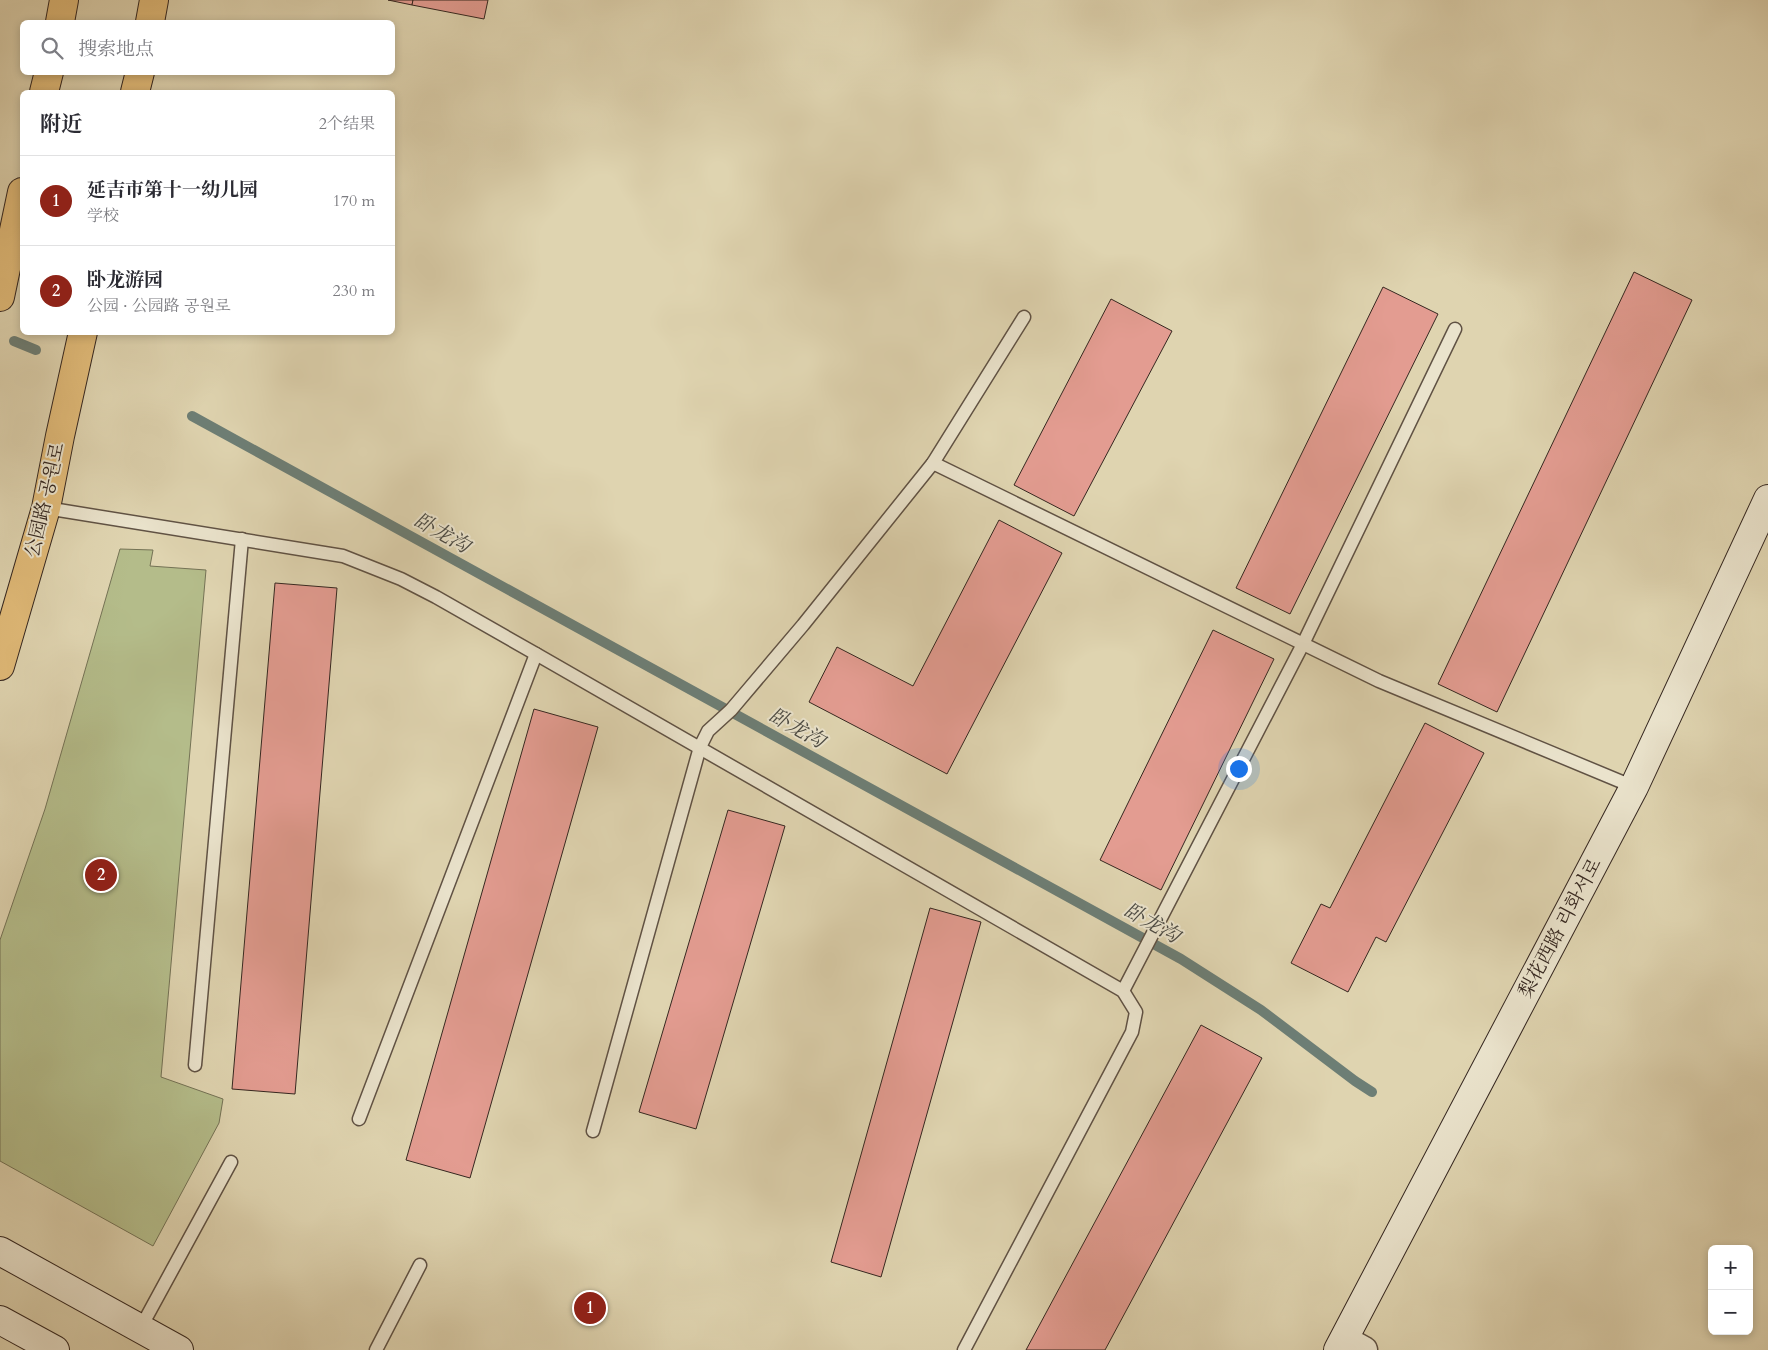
<!DOCTYPE html>
<html lang="zh">
<head>
<meta charset="utf-8">
<style>
  :root { --surface:#fff; --page:#f7f7f7; --text:#2b2b33; --muted:#7c7c81; --line:#e1e1e2; --accent:#8f2418 }
  body { margin:0; font-family:Cardo,"Noto Serif SC","Noto Serif KR",serif; background:var(--page); color:var(--text) }
  .controls { position:absolute; right:15px; bottom:15px; display:grid; overflow:hidden; border-radius:8px; box-shadow:0 2px 8px #0003 }
  .controls button { width:45px; height:45px; display:grid; place-items:center; padding:0; border:0; border-bottom:1px solid var(--line); background:var(--surface); color:var(--text); font:25px sans-serif }
  .you { position:absolute; left:1238px; top:768px; width:18px; height:18px; margin:-12px; border:4px solid #fff; border-radius:50%; background:#1a73e8; box-shadow:0 0 0 8px #1a73e833 }
  .badge { display:grid; place-items:center; width:32px; height:32px; border-radius:50%; background:var(--accent); color:#fff; font-size:16px; font-weight:700 }
  .pin { position:absolute; translate:-50% -50%; border:2px solid #fff; box-shadow:0 1px 5px #0006 }
  .list { margin:0; padding:0; list-style:none }
  h2 { display:flex; justify-content:space-between; align-items:center; height:65px; margin:0; padding:0 20px; font-size:21px }
  h2 small { font-size:16px; font-weight:400; color:var(--muted) }
  .list li { display:grid; grid-template-columns:32px 1fr auto; gap:15px; align-items:center; box-sizing:border-box; height:90px; padding:0 20px; border-top:1px solid var(--line) }
  .list b { display:block; font-size:19px; white-space:nowrap }
  .list p { margin:0; font-size:16px; white-space:nowrap; color:var(--muted) }
  .list em { font-size:16px; font-style:normal; color:var(--muted) }
  .icon { flex:none; width:28px; height:28px; fill:none; stroke:currentColor; stroke-width:2; stroke-linecap:round; stroke-linejoin:round }
  .map { position:relative; flex:none; width:1768px; height:1350px; overflow:hidden }
  .search { position:absolute; background:var(--surface); box-shadow:0 2px 8px #0003; left:20px; top:20px; width:375px; height:55px; display:flex; align-items:center; gap:12px; box-sizing:border-box; padding:0 18px; border-radius:8px; color:var(--muted); font-size:19px }
  .panel { position:absolute; background:var(--surface); box-shadow:0 2px 8px #0003; left:20px; top:90px; width:375px; height:245px; border-radius:8px }
  .map>svg:first-child { display:block }
  .green { fill:#b4bc8a; stroke:#747255 }
  .lines { fill:none; stroke-linecap:round; stroke-linejoin:round }
  .stream { stroke:#6d7e75; stroke-width:10 }
  .building { fill:#e39c91; stroke:#352720 }
  .lane-casing { stroke:#605244; stroke-width:15 }
  .street-casing { stroke:#605244; stroke-width:29 }
  .secondary-casing { stroke:#352720; stroke-width:30 }
  .primary-casing { stroke:#352720; stroke-width:30 }
  .lane { stroke:#eae3cc; stroke-width:12 }
  .street { stroke:#eae3cc; stroke-width:26 }
  .secondary { stroke:#eae3cc; stroke-width:28 }
  .primary { stroke:#e0ba78; stroke-width:28 }
  .labels { text-anchor:middle; dominant-baseline:central; stroke-width:4; stroke-linejoin:round; paint-order:stroke }
  .street-label { font-size:19px; fill:#352720; stroke:#eae3cc }
  .water-label { font-size:20px; font-style:italic; fill:#4c4b44; stroke:#eae3cc }
</style>
</head>
<body>
<div class="map">
<svg width="1768" height="1350" viewBox="0 0 1768 1350">
  <rect width="100%" height="100%" fill="#dfd4b0"/>
  <filter id="stains"><feTurbulence type="fractalNoise" baseFrequency=".004" numOctaves="4"/><feColorMatrix values="0 0 0 0 .2 0 0 0 0 .09 0 0 0 0 .02 0 0 0 .5 -.17"/></filter>
  <radialGradient id="worn" r=".72"><stop offset=".6" stop-color="#630" stop-opacity="0"/><stop offset="1" stop-color="#630" stop-opacity=".3"/></radialGradient>
  <!-- green -->
  <polygon class="green" points="120,549 153,550 150,566 206,570 161,1077 223,1099 219,1123 153,1246 0,1161 0,940 45,809"/>
  <g class="lines">
    <!-- stream -->
    <g class="stream">
      <polyline points="14,341 36,350"/>
      <polyline points="192,416 1181,959 1261,1010 1355,1081 1372,1092"/>
    </g>
  </g>
  <!-- building -->
  <g class="building">
    <polygon points="388,0 413,0 412,5"/>
    <polygon points="413,0 488,0 484,19 412,5"/>
    <polygon points="1634,272 1692,300 1497,712 1438,684"/>
    <polygon points="1383,287 1438,314 1290,614 1236,588"/>
    <polygon points="1111,299 1172,331 1074,516 1014,485"/>
    <polygon points="999,520 1062,553 947,774 809,702 837,647 913,686"/>
    <polygon points="275,583 337,588 295,1094 232,1089"/>
    <polygon points="1213,630 1274,659 1161,890 1100,860"/>
    <polygon points="534,709 598,727 470,1178 406,1160"/>
    <polygon points="1425,723 1484,753 1386,942 1376,937 1348,992 1291,963 1321,904 1330,908"/>
    <polygon points="728,810 785,826 696,1129 639,1112"/>
    <polygon points="930,908 981,922 881,1277 831,1262"/>
    <polygon points="1201,1025 1262,1058 1105,1350 1026,1350"/>
  </g>
  <g class="lines">
    <!-- lane casing -->
    <g class="lane-casing">
      <g id="lane">
        <polyline points="933,463 1379,681 1634,787"/>
        <polyline points="46,508 343,556 401,579 436,597 536,654 1123,991 1136,1012 1132,1032 964,1350"/>
        <polyline points="1123,991 1303,644 1455,329"/>
        <polyline points="195,1065 242,539"/>
        <polyline points="359,1119 536,654"/>
        <polyline points="593,1131 700,747 708,731 731,710 803,625 933,463 1024,317"/>
        <polyline points="140,1329 231,1162"/>
        <polyline points="376,1350 420,1265"/>
      </g>
    </g>
    <!-- street casing -->
    <g class="street-casing">
      <polyline id="street" points="1344,1339 1364,1350"/>
    </g>
    <!-- secondary casing -->
    <g class="secondary-casing">
      <g id="secondary">
        <polyline points="0,1251 179,1350"/>
        <polyline points="0,1320 55,1350"/>
        <polyline points="1338,1350 1634,787 1768,499"/>
      </g>
    </g>
    <!-- primary casing -->
    <g class="primary-casing">
      <g id="primary">
        <polyline points="60,22 64,0"/>
        <polyline points="150,22 154,0"/>
        <polyline points="44,92 49,72"/>
        <polyline points="135,92 140,72"/>
        <polyline points="0,297 22,192"/>
        <polyline points="0,666 46,508 60,436 83,332"/>
      </g>
    </g>
    <!-- lane -->
    <use href="#lane" class="lane"/>
    <!-- street -->
    <use href="#street" class="street"/>
    <!-- secondary -->
    <use href="#secondary" class="secondary"/>
    <!-- primary -->
    <use href="#primary" class="primary"/>
  </g>
  <g class="labels">
    <!-- street labels -->
    <g class="street-label">
      <text transform="translate(45 500) rotate(-77)">公园路 공원로</text>
      <text transform="translate(1560 928) rotate(-62)">梨花西路 리화서로</text>
    </g>
    <!-- water labels -->
    <g class="water-label">
      <text transform="translate(442 533) rotate(29)">卧龙沟</text>
      <text transform="translate(797 728) rotate(29)">卧龙沟</text>
      <text transform="translate(1152 923) rotate(29)">卧龙沟</text>
    </g>
  </g>
  <rect width="100%" height="100%" filter="url(#stains)"/>
  <rect width="100%" height="100%" fill="url(#worn)"/>
</svg>
<div class="controls">
<button>+</button>
<button>−</button>
</div>
<div class="you"></div>
<div class="pin badge" style="left:590px;top:1308px">1</div>
<div class="pin badge" style="left:101px;top:875px">2</div>
<div class="search"><svg class="icon" aria-label="search" viewBox="0 0 24 24"><circle cx="10" cy="10" r="6"/><path d="M15 15l6 6"/></svg>搜索地点</div>
<section class="panel">
<h2>附近<small>2个结果</small></h2>
<ul class="list">
<li><span class="badge">1</span><div><b>延吉市第十一幼儿园</b><p>学校</p></div><em>170 m</em></li>
<li><span class="badge">2</span><div><b>卧龙游园</b><p>公园 · 公园路 공원로</p></div><em>230 m</em></li>
</ul>
</section>
</div>
</body>
</html>
